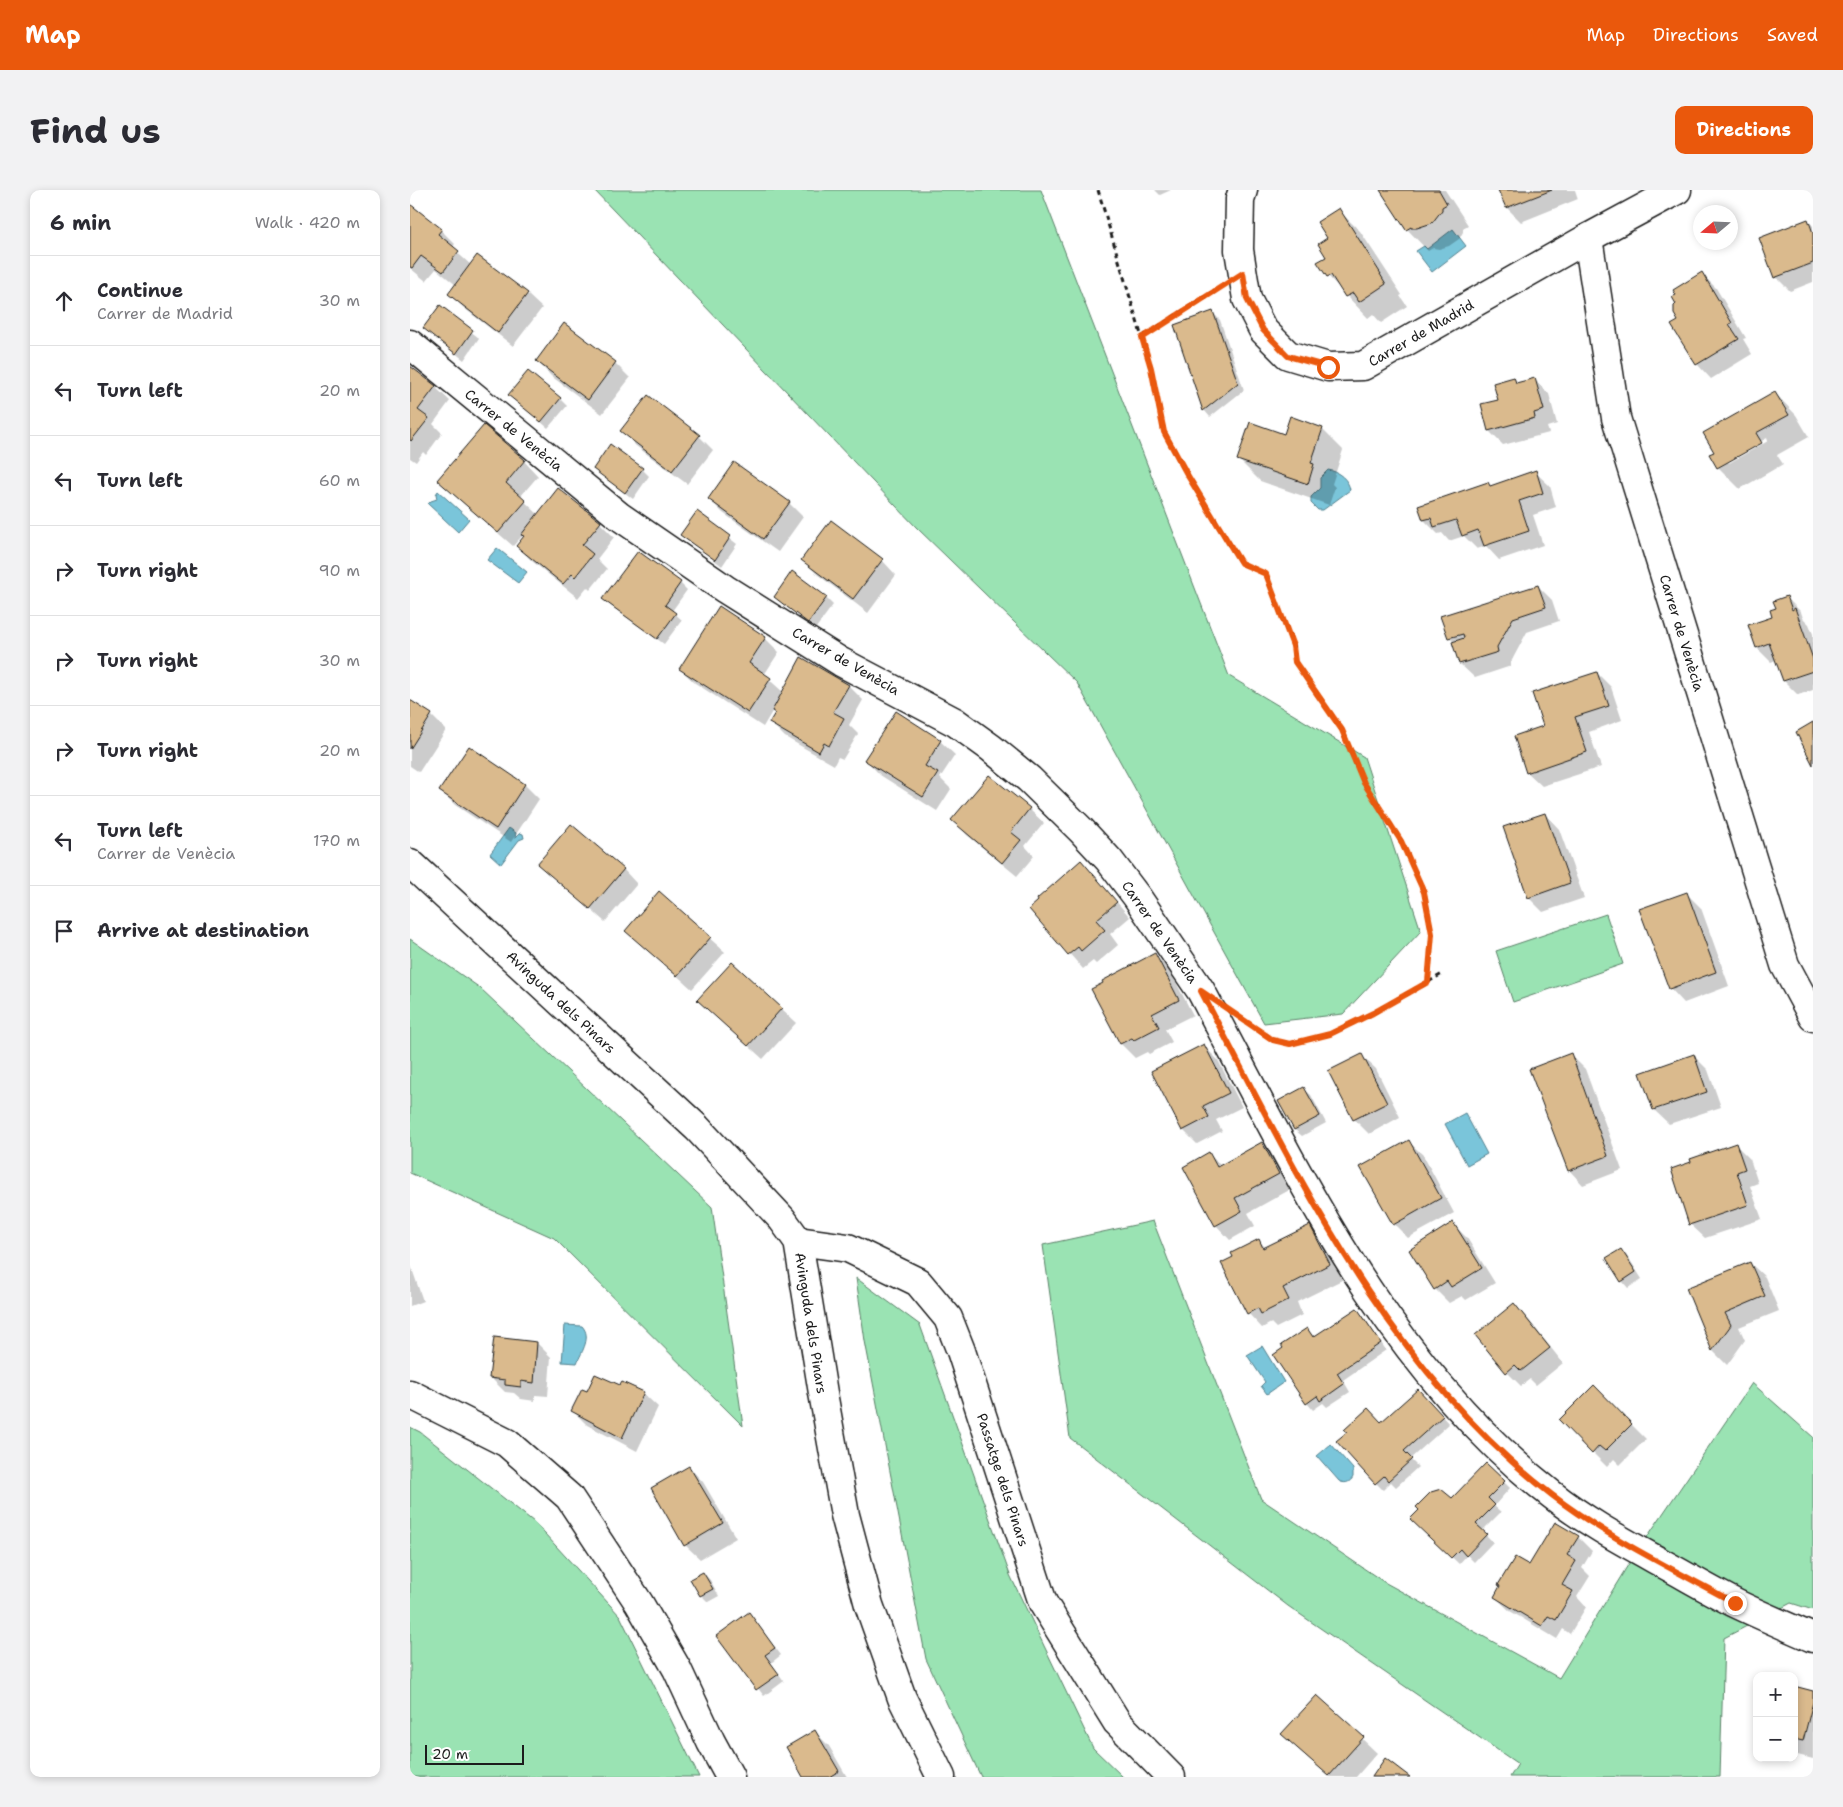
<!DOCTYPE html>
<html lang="en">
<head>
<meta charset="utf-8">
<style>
  :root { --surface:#fff; --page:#f2f2f3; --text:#2b2b33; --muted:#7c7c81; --line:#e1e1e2; --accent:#ea580c }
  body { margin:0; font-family:"Shantell Sans",sans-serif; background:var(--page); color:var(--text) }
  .controls { position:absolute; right:15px; bottom:15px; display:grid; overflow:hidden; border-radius:10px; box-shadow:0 2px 8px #0003 }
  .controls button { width:45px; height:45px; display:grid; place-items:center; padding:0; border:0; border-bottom:1px solid var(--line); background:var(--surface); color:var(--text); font:25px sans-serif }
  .compass { position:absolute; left:1283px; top:15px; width:45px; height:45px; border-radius:50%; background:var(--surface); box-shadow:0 2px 8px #0003; rotate:251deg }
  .scale { position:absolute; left:15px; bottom:12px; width:99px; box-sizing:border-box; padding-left:5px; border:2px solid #1c1c1c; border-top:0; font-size:14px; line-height:18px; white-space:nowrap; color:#1c1c1c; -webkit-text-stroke:4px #fff; paint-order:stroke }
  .stop { position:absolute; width:15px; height:15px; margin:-11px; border:4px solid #ea580c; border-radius:50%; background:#fff }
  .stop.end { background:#ea580c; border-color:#fff; box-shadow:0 1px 5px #0008 }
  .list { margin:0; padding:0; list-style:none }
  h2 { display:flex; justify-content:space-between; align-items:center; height:65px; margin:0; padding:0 20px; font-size:21px }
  h2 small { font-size:16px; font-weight:400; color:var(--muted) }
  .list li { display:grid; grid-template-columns:32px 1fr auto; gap:15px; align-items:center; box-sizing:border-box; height:90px; padding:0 20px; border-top:1px solid var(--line) }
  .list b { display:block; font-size:19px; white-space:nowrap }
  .list p { margin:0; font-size:16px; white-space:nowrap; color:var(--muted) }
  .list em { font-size:16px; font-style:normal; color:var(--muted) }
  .icon { flex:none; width:28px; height:28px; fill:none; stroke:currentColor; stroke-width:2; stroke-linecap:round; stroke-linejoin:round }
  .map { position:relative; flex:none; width:1403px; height:1587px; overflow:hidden; border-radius:10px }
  header { display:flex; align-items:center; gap:30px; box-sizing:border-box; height:70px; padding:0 25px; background:var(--accent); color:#fff }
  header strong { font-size:24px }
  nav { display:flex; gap:28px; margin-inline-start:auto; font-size:18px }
  .intro { display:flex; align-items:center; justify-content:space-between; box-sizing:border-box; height:120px; padding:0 30px }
  h1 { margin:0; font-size:35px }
  .button { padding:12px 22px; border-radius:10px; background:var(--accent); color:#fff; font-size:18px; font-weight:700 }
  main { display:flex; gap:30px; padding:0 30px }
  aside { flex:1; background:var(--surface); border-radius:10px; box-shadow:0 2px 8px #0003 }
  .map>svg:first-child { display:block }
  .green { fill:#9ae3b3; stroke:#5b8068 }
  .water { fill:#7ac5da; stroke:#54818e }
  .shadow { fill:#0003; fill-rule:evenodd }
  .building { fill:#daba8d; stroke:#1c1c1c }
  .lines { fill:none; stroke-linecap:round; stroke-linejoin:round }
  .minor-casing { stroke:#1c1c1c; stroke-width:31 }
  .path { stroke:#1c1c1c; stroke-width:3; stroke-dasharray:5 4; stroke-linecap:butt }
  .minor { stroke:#fff; stroke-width:28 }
  .route { stroke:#ea580c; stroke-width:6 }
  .labels { text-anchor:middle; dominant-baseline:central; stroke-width:4; stroke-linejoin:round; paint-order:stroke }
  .street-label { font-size:14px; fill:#1c1c1c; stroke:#fff }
</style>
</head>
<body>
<header>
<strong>Map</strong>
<nav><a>Map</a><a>Directions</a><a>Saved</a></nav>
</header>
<div class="intro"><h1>Find us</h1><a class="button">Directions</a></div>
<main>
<aside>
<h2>6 min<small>Walk · 420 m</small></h2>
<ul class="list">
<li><svg class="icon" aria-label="ahead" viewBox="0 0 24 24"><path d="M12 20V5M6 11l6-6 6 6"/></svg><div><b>Continue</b><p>Carrer de Madrid</p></div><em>30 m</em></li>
<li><svg class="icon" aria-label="left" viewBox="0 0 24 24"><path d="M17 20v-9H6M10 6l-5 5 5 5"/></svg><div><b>Turn left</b></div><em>20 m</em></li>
<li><svg class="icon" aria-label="left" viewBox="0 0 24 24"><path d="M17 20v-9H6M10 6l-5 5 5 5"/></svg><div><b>Turn left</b></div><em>60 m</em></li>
<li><svg class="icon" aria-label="right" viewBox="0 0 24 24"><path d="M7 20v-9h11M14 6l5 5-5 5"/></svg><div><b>Turn right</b></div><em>90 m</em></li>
<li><svg class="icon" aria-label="right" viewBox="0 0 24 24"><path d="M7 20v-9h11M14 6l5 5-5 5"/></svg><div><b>Turn right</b></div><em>30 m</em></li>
<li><svg class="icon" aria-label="right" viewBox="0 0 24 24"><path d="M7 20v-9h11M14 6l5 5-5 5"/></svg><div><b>Turn right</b></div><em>20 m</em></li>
<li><svg class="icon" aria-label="left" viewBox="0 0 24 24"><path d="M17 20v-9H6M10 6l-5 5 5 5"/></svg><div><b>Turn left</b><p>Carrer de Venècia</p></div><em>170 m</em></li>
<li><svg class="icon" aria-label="arrive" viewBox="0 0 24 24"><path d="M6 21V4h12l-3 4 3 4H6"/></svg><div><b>Arrive at destination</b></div></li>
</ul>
</aside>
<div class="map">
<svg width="1403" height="1587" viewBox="0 0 1403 1587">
  <rect width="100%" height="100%" fill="#fff"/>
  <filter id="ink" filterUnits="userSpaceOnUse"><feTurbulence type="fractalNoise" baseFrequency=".02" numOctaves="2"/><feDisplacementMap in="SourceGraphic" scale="10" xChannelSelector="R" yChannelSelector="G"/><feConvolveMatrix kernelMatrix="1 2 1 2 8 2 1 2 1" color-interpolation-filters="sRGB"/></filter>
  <g filter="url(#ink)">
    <!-- green -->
    <g class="green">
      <polygon points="184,0 631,0 819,486 954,567 1011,741 933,824 854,833 667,493 507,338"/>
      <polygon points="1196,724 1213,774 1103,812 1086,761"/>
      <polygon points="0,749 70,798 302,1017 333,1236 144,1048 0,983"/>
      <polygon points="743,1031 851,1309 974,1392 1149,1488 1218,1375 1342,1193 1403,1247 1403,1420 1381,1413 1314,1448 1310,1587 1100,1587 1108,1574 878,1416 660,1248 633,1055"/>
      <polygon points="446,1088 510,1135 600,1385 683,1558 713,1587 571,1587 516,1469 455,1151"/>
      <polygon points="0,1237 10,1242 124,1332 210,1426 289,1587 0,1587"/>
    </g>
    <!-- water -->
    <g class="water">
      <polygon points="1043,39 1056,56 1022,82 1006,61 1014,56 1017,59"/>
      <path d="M918 280C928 281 939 290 940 300L913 320H908L901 313V307L910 298V288Z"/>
      <polygon points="28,301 59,329 48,342 18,314 21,311 27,309 26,304"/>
      <polygon points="87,358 117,382 108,393 77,370"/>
      <polygon points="99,638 106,643 105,648 110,643 113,644 114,648 109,650 91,674 80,664"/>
      <polygon points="1055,923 1077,964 1057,975 1035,934"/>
      <path d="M155 1135 172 1136C182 1147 172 1161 167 1173L152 1172Z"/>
      <polygon points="852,1156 874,1192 857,1204 851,1196 855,1192 837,1165"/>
      <path d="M921 1254 943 1279V1287C940 1293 934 1294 929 1291L907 1266Z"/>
    </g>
    <!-- shadow -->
    <g class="shadow">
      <polygon points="745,0 761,0 750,5"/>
      <polygon points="971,0 1035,0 1058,35 1053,38 1053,42 1049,49 1039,56 1029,59 1023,58 1018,61 997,39"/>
      <polygon points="1090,0 1165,0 1168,9 1111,32 1097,18"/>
      <polygon points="0,15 31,40 45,54 42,58 61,75 67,67 117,104 132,118 103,156 54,118 39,104 46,95 26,79 16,91 0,78"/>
      <polygon points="928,20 950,41 992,105 990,106 997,116 971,133 963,124 958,128 918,86 919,48"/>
      <polygon points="1398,30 1403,36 1403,92 1380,101 1366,87"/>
      <polygon points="1292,84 1306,98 1336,148 1333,149 1342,164 1301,189 1287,174 1270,131"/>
      <polygon points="30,117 69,148 54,170 14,138"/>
      <polygon points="803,123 810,130 834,200 800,227 794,220"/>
      <polygon points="154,135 205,173 220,188 192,224 141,186 127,171"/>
      <polygon points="0,178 25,197 40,211 23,234 32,243 16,265 13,262 6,272 0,268"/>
      <polygon points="1104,188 1109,194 1125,190 1139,204 1147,234 1137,237 1139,243 1093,255 1079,241 1090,211"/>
      <path d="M1365 203 1386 225 1399 247 1367 265 1373 274 1330 299 1308 277 1306 262ZM1357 248 1358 251 1319 273 1317 271Z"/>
      <polygon points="100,205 150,209 157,216 138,238"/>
      <polygon points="912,239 933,260 922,294 925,297 919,315 850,291 828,269 875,246"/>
      <polygon points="212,241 289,246 303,260 277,294 226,256"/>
      <polygon points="114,271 128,286 110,307 129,325 190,333 204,347 187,369 197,379 180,400 177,397 168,408 122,371 107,356 115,347 113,345 103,356 43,304"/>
      <polygon points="184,279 232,279 239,286 223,309"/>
      <polygon points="1125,282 1140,296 1146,317 1123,325 1133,355 1089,370 1076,356 1067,359 1054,346 1039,351 1032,343 1028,344 1014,330 1078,294 1081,297"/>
      <polygon points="299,309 379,313 393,327 368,362 313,323"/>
      <polygon points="287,323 327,354 312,376 272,345"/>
      <polygon points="421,332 472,370 486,385 458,423 407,384 393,370"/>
      <polygon points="228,362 270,393 277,400 262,421 272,430 254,454 201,416 194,409"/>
      <polygon points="1128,396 1142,410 1149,431 1117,442 1101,472 1101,476 1065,488 1050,474 1043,451 1039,447"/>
      <polygon points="365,407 416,408 423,415 406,438"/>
      <polygon points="1377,408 1391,422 1393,428 1399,434 1403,444 1403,500 1388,505 1374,491 1366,470 1361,472 1347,458 1367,419"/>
      <polygon points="355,448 369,462 354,485 373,502 392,469 439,496 453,510 439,535 448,544 433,569 428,567 424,575 375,547 361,533 366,523 363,520 353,537 285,493 270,479"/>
      <polygon points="1187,483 1201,497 1212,530 1179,542 1191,577 1132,596 1117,582 1135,537"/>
      <polygon points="0,512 21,525 36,540 9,582 0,576"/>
      <polygon points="530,551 545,565 530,588 541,599 527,621 470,585 456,570"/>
      <polygon points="59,558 115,595 129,609 101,652 45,615 31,601"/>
      <polygon points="580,587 619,619 634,633 615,656 624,666 607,686 557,645 543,630"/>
      <polygon points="1135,624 1149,639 1174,708 1133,722 1119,708"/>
      <polygon points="671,672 720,727 700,744 708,755 686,774 683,771 673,779 620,719"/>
      <polygon points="129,674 213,679 227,694 195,732"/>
      <polygon points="249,703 315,762 282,799 217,741"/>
      <polygon points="1276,703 1291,718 1319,796 1274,813 1260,798"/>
      <polygon points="745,765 759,779 783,825 755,839 762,852 739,864 737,862 725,868 711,854 683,800"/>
      <polygon points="371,819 386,833 353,869 303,824"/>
      <polygon points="794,856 808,870 832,917 806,930 812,941 787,954 773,940"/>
      <polygon points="951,865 966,879 990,927 959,944 944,929"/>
      <polygon points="1161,865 1175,879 1212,980 1173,995 1159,980"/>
      <polygon points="1284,866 1298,880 1311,917 1259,934 1244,920 1232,884"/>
      <polygon points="894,899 901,905 916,933 892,946 885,940 869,912"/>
      <polygon points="998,951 1013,965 1044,1023 998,1048 984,1034"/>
      <polygon points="851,953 866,968 883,998 838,1023 845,1036 820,1050 806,1035 774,977 799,964 811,976"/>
      <polygon points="1326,955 1340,969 1348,993 1340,996 1352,1029 1295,1048 1280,1034"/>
      <polygon points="1043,1034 1057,1048 1085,1093 1056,1110 1052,1106 1039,1113 1025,1099"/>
      <polygon points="900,1036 914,1050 934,1089 887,1112 892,1125 866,1138 861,1133 852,1138 838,1123 849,1051 856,1058"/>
      <polygon points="1211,1060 1218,1067 1232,1089 1218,1098 1212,1091"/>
      <polygon points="0,1073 13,1111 0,1116"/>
      <polygon points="1340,1073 1355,1087 1369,1121 1329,1137 1335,1150 1317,1175 1303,1161 1277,1099"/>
      <polygon points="1104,1115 1118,1129 1153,1173 1126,1195 1120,1189 1111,1196 1097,1182"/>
      <polygon points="947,1120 954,1127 976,1160 933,1190 940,1202 917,1217 913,1213 903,1220 897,1213 897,1139 905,1148"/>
      <polygon points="127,1153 141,1167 138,1206 125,1205 125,1211 111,1209 104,1203 95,1202 81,1188"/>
      <polygon points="1184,1197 1236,1249 1210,1275 1204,1269 1197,1277 1150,1230"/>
      <polygon points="177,1203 233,1203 248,1217 227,1261 177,1235 163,1221"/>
      <polygon points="1015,1207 1039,1234 1000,1269 1008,1277 986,1297 981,1292 973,1300 966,1293 971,1233"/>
      <polygon points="1076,1274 1100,1298 1084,1316 1091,1322 1072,1341 1083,1352 1064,1372 1057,1365 1049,1374 1002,1329 1042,1309"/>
      <polygon points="279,1277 293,1292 326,1348 290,1369 275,1355"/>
      <polygon points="1168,1347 1182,1361 1172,1378 1180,1386 1167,1407 1176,1417 1160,1444 1153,1439 1147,1449 1100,1421 1085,1407 1120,1377"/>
      <polygon points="293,1383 300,1390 309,1406 298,1412 291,1405"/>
      <polygon points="339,1424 371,1465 361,1473 374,1491 354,1506 308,1447"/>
      <polygon points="1384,1497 1403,1502 1403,1569 1384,1564"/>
      <polygon points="907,1506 967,1563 946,1587 920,1587 887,1558"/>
      <polygon points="405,1542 419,1556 437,1587 395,1587"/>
    </g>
    <!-- building -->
    <g class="building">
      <polygon points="970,0 1029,0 1037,14 1032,17 1032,20 1022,33 1007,38 1001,38 1001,37 996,40"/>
      <polygon points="1088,0 1142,0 1096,18"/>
      <polygon points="0,14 32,39 28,44 49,61 33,82 11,66 2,78 0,77"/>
      <polygon points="929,18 971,84 970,84 976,94 949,112 943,103 935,107 921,85 917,87 907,72 916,67 908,54 917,48 907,32"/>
      <polygon points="1398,29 1403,43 1403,73 1364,88 1349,48"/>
      <polygon points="67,65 118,103 88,143 38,104"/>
      <polygon points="1292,82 1322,133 1319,134 1329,149 1286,175 1261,135 1268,131 1264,124 1264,116 1266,114 1262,107 1266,105 1263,100"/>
      <polygon points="30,115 63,140 46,164 13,138"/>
      <polygon points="803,121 828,193 793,221 764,135"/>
      <polygon points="154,133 206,172 178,210 126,171"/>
      <polygon points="0,176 26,196 8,220 19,228 1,251 0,250"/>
      <polygon points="118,181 151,208 131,232 98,205"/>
      <polygon points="1104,187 1106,193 1125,188 1134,220 1124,223 1125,228 1078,241 1071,214 1088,210 1083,193"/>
      <polygon points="1365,202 1379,225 1346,243 1352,253 1307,278 1299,264 1304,262 1293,243"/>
      <polygon points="238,205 290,245 262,281 210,241"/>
      <polygon points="880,226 913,238 901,273 904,274 898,294 827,270 840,232 874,244"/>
      <polygon points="74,235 115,270 96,293 116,311 88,343 27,290"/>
      <polygon points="200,254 233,278 215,303 183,279"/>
      <polygon points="324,272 380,312 353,349 298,309"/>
      <polygon points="1126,280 1133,303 1109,311 1119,341 1074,356 1068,340 1052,346 1046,330 1024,337 1021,328 1013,330 1008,316 1078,292 1080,296"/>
      <polygon points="148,298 191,332 172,355 183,364 165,387 162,384 153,394 106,356 114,346 111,345"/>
      <polygon points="287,321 321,346 305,370 270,345"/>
      <polygon points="421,330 473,369 443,409 391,370"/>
      <polygon points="228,361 271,392 255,415 266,423 247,449 192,409"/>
      <polygon points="382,381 417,407 398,433 364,407"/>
      <polygon points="1128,395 1136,417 1103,428 1087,457 1088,462 1049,474 1042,452 1054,448 1053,444 1038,448 1030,426"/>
      <polygon points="1377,406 1382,420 1385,418 1403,469 1403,481 1373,491 1359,453 1346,458 1338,435 1362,427 1360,420 1366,418 1363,411"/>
      <polygon points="309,416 356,447 339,473 361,488 338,523 269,479"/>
      <polygon points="391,467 439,495 423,522 434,528 419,556 414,553 409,562 359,533 365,523 362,521"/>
      <polygon points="1187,482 1199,516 1165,527 1177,562 1116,583 1104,546 1133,536 1122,503"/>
      <polygon points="0,510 22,524 0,559"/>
      <polygon points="486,521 531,550 515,576 528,583 513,607 454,570"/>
      <polygon points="1403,532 1403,575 1386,542"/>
      <polygon points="59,556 115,594 86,639 29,601"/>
      <polygon points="579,585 620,618 601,642 611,650 592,673 541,630"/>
      <polygon points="1135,623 1160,693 1118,708 1093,637"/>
      <polygon points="161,634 214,679 180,719 127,674"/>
      <polygon points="671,670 707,712 686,730 695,740 671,761 668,757 658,765 619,719 628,711 627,709"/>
      <polygon points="249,701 301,747 267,786 215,741"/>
      <polygon points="1277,702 1306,782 1259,799 1229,719"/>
      <polygon points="745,763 769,810 742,824 749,837 724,850 722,848 710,854 681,799 693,793 692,791"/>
      <polygon points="322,772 372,818 338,856 287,810"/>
      <polygon points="794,854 819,903 793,916 799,927 772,941 741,881"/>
      <polygon points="1161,863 1198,966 1158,981 1119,879"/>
      <polygon points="952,864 977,913 943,930 918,881"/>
      <polygon points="1284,864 1297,902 1243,920 1230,883"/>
      <polygon points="894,897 910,926 884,940 868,911"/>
      <polygon points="999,950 1031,1008 983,1035 950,977"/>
      <polygon points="852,952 869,984 825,1008 832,1021 805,1036 773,977 799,962 807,977"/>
      <polygon points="1326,953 1335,979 1327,982 1338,1015 1279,1035 1261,979 1281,972 1280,969"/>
      <polygon points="1043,1032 1072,1078 1041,1097 1037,1091 1024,1100 999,1060"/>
      <polygon points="900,1035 920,1074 873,1098 879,1110 851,1124 848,1118 837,1124 811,1073 823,1067 821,1063 849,1049 853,1058"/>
      <polygon points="1211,1059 1226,1082 1211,1092 1196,1068"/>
      <polygon points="1340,1072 1355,1106 1315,1123 1321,1135 1302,1161 1276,1098"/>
      <polygon points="1104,1113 1140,1158 1111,1181 1105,1175 1096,1183 1065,1145"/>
      <polygon points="947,1118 971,1153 927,1183 934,1194 910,1211 907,1206 896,1214 863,1165 873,1158 871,1155 897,1138 903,1147"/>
      <polygon points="84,1147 127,1152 124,1193 111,1191 111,1197 95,1195 95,1190 79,1188"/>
      <polygon points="185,1184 210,1195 212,1192 234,1202 212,1248 161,1221 172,1199 177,1201"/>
      <polygon points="1184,1195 1222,1234 1195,1261 1189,1256 1182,1264 1149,1230"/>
      <polygon points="1008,1199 1033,1226 994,1261 1002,1269 978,1291 974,1286 965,1294 926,1251 937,1242 934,1240 958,1218 971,1232"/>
      <polygon points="1076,1273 1095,1291 1078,1308 1085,1315 1066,1334 1077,1344 1056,1366 1050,1359 1041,1368 1000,1329 1009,1320 1006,1317 1021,1302 1031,1299 1042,1308"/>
      <polygon points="279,1276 313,1333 274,1356 241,1298"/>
      <polygon points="1145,1332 1169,1346 1157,1365 1166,1371 1152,1395 1163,1401 1146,1430 1138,1426 1132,1436 1084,1407 1090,1396 1088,1395 1105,1367 1119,1375"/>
      <polygon points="293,1382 303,1399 290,1406 280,1389"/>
      <polygon points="339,1422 365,1458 355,1465 369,1484 346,1500 306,1446"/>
      <polygon points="1384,1496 1403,1501 1403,1512 1393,1551 1384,1549"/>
      <polygon points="907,1505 954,1547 919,1586 871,1544"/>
      <polygon points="405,1540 429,1581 419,1587 393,1587 376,1557"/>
      <polygon points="975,1568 1000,1587 962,1587"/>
    </g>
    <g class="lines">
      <!-- minor casing -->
      <g class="minor-casing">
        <g id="minor">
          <polyline points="833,0 830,9 829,60 837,109 853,140 878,165 918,177 953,176 1178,48 1267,0"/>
          <polyline points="1178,48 1206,228 1375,775 1403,827"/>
          <path d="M0 154 209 326 315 399 431 472 545 532 581 558 619 589 671 640 699 670 727 707 791 801C887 982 976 1175 1141 1304 1175 1331 1212 1351 1250 1372 1276 1386 1301 1401 1327 1414 1352 1426 1378 1437 1403 1448"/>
          <polyline points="0,673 287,938 372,1029 388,1051 413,1203 435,1325 459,1415 492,1508 531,1587"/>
          <polyline points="388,1051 438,1058 508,1092 538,1128 551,1161 633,1413 707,1532 761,1587"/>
          <polyline points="0,1204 97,1253 159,1307 229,1413 267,1479 301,1552 320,1587"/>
        </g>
      </g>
      <!-- path -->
      <g class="path">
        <polyline points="688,0 741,178 754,242 778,286 831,373 856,384 883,456 885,472 932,540 954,593 991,651 1014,702 1022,744 1018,792"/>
        <polyline points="732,147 805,101"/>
        <polyline points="848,839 863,850 880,854 920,844 963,823 1034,783"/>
      </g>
      <!-- minor -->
      <use href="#minor" class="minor"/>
    </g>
  </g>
  <g class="lines" filter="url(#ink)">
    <!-- route -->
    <path class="route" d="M918 177 878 166 853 140 837 109 833 83 732 148 741 178 754 242 778 286 831 373 856 384 883 456 885 472 932 540 954 593 991 651 1014 702 1022 744 1018 792 963 823 920 844 880 854 863 850 791 801C886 981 976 1178 1142 1305 1198 1348 1263 1379 1325 1413"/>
  </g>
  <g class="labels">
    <!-- street labels -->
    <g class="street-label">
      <text transform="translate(1011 143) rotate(-30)">Carrer de Madrid</text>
      <text transform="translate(104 240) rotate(39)">Carrer de Venècia</text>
      <text transform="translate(1272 443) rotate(73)">Carrer de Venècia</text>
      <text transform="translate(436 471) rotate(30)">Carrer de Venècia</text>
      <text transform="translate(750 742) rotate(55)">Carrer de Venècia</text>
      <text transform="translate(151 812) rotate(43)">Avinguda dels Pinars</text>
      <text transform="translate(401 1133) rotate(81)">Avinguda dels Pinars</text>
      <text transform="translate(593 1290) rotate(72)">Passatge dels Pinars</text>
    </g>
  </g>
</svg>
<div class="controls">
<button>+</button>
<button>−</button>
</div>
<svg class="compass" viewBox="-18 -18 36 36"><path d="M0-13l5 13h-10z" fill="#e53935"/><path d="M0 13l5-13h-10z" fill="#7c7c81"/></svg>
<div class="scale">20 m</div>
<div class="stop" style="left:918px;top:177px"></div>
<div class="stop end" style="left:1325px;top:1413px"></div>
</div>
</main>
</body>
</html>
